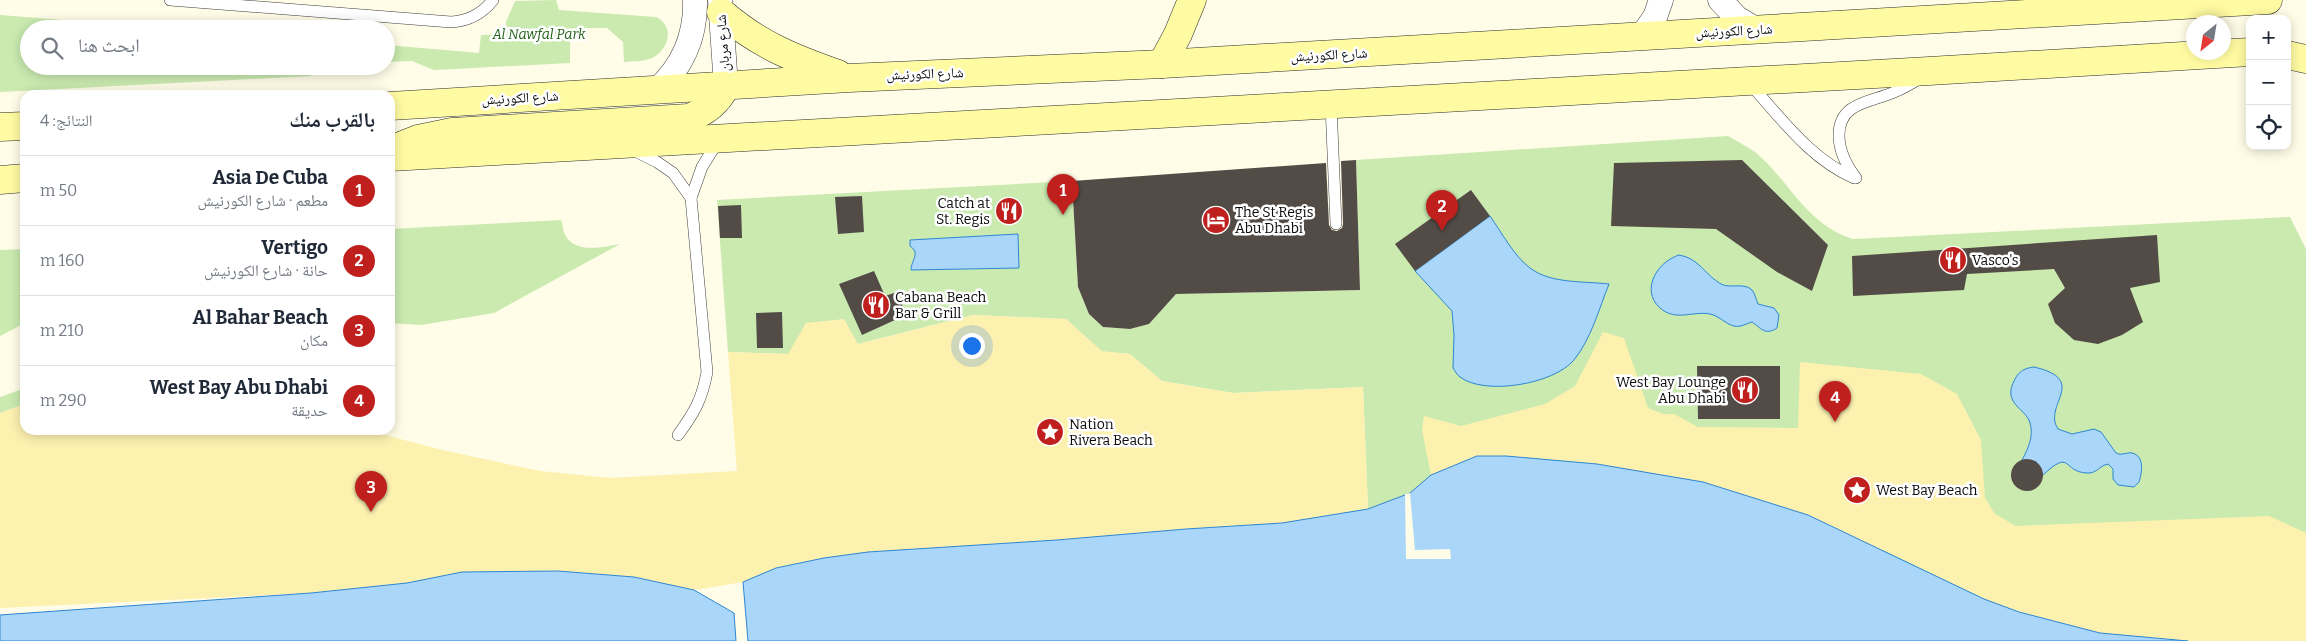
<!DOCTYPE html>
<html lang="ar">
<head>
<meta charset="utf-8">
<style>
  :root { --surface:#fff; --page:#f2f2f3; --text:#1f2937; --muted:#747a83; --line:#e0e1e3; --accent:#bf201d }
  body { margin:0; font-family:Bitter,"Noto Naskh Arabic",serif; background:var(--page); color:var(--text); direction:rtl }
  .controls { position:absolute; right:15px; top:15px; display:grid; overflow:hidden; border-radius:10px; box-shadow:0 2px 12px #0003 }
  .controls button { width:45px; height:45px; display:grid; place-items:center; padding:0; border:0; border-bottom:1px solid var(--line); background:var(--surface); color:var(--text); font:25px sans-serif }
  .compass { position:absolute; left:2186px; top:15px; width:45px; height:45px; border-radius:50%; background:var(--surface); box-shadow:0 2px 12px #0003; rotate:210deg }
  .you { position:absolute; left:971px; top:345px; width:18px; height:18px; margin:-12px; border:4px solid #fff; border-radius:50%; background:#1a73e8; box-shadow:0 0 0 8px #1a73e833 }
  .badge { display:grid; place-items:center; width:32px; height:32px; border-radius:50%; background:var(--accent); color:#fff; font-size:16px; font-weight:700 }
  .pin { position:absolute; translate:-50% -41px; filter:drop-shadow(0 1px 2px #0008) }
  .pin::after { content:''; position:absolute; top:26px; width:18px; height:15px; background:inherit; clip-path:polygon(0 0,100% 0,50% 100%) }
  .list { margin:0; padding:0; list-style:none }
  h2 { display:flex; justify-content:space-between; align-items:center; height:65px; margin:0; padding:0 20px; font-size:21px }
  h2 small { font-size:16px; font-weight:400; color:var(--muted) }
  .list li { display:grid; grid-template-columns:32px 1fr auto; gap:15px; align-items:center; box-sizing:border-box; height:70px; padding:0 20px; border-top:1px solid var(--line) }
  .list b { display:block; font-size:19px; white-space:nowrap }
  .list p { margin:0; font-size:16px; white-space:nowrap; color:var(--muted) }
  .list em { font-size:16px; font-style:normal; color:var(--muted) }
  .icon { flex:none; width:28px; height:28px; fill:none; stroke:currentColor; stroke-width:2; stroke-linecap:round; stroke-linejoin:round }
  .map { position:relative; flex:none; width:2306px; height:641px; overflow:hidden; direction:ltr }
  .search { position:absolute; background:var(--surface); box-shadow:0 2px 12px #0003; left:20px; top:20px; width:375px; height:55px; display:flex; align-items:center; gap:12px; box-sizing:border-box; padding:0 18px; border-radius:28px; color:var(--muted); font-size:19px }
  .panel { position:absolute; background:var(--surface); box-shadow:0 2px 12px #0003; left:20px; top:90px; width:375px; height:345px; border-radius:15px; direction:rtl }
  .map>svg:first-child { display:block }
  .green { fill:#caeab0 }
  .sand { fill:#fdf1b0 }
  .water { fill:#a9d6f9; stroke:#2d86d3 }
  .pier { fill:#fffce7 }
  .building { fill:#534c46 }
  .lines { fill:none; stroke-linecap:round; stroke-linejoin:round }
  .service-casing { stroke:#3d3d3d; stroke-width:12 }
  .minor-casing { stroke:#3d3d3d; stroke-width:25 }
  .secondary-casing { stroke:#2c2c2c; stroke-width:29 }
  .service { stroke:#fff; stroke-width:11 }
  .minor { stroke:#fff; stroke-width:24 }
  .secondary { stroke:#fffba2; stroke-width:28 }
  .labels { text-anchor:middle; dominant-baseline:central; stroke-width:5; stroke-linejoin:round; paint-order:stroke }
  .street-label { font-size:14px; fill:#0a0a0a; stroke:#fff }
  .park-label { font-size:14px; font-style:italic; fill:#236319; stroke:#fff }
  .poi-label { font-size:14px; fill:#0a0a0a; stroke:#fff; text-anchor:start }
</style>
</head>
<body>
<div class="map">
<svg width="2306" height="641" viewBox="0 0 2306 641">
  <rect width="100%" height="100%" fill="#fffce7"/>
  <!-- green -->
  <g class="green">
    <path d="M556 0 559 10 656 17C675 26 669 50 652 58 643 62 633 61 624 62L623 42 607 28H579L570 41V63L434 70 412 61 386 62V45L479 53 481 35 507 34 506 22 515 1Z"/>
    <polygon points="0,15 175,29 29,29 29,66 326,66 310,76 0,92"/>
    <path d="M1728 136C1736 141 1747 146 1755 152 1790 181 1806 225 1853 239L2290 217 2306 249V601L2188 641 2100 633 1431 475 1410 493 1368 509 1363 387 1233 393 1162 381 1130 354 1102 352 1066 319 973 315 858 344 806 323 789 354 728 352 717 200 1072 181 1078 287 1089 314 1103 327 1130 329 1149 324 1176 294 1360 290 1356 160Z"/>
    <path d="M561 220C563 225 563 231 565 235 575 254 603 247 620 244L494 313 421 325 390 323V229Z"/>
    <polygon points="25,249 25,323 0,336 0,250"/>
    <polygon points="25,388 25,404 0,413 0,397"/>
  </g>
  <!-- sand -->
  <g class="sand">
    <polygon points="973,315 1066,319 1102,351 1130,354 1162,381 1233,393 1363,387 1368,509 1282,523 1186,529 1057,540 868,552 824,558 776,568 743,582 694,590 634,577 558,571 462,572 407,583 311,593 0,608 0,413 25,404 25,430 366,430 442,450 540,471 611,478 737,471 728,352 788,354 806,323 844,319 858,344"/>
    <polygon points="1603,332 1624,338 1648,408 1663,414 1674,414 1698,427 1798,428 1800,362 1921,374 1957,394 1981,440 1985,498 1995,514 2016,526 2269,516 2306,533 2306,641 2188,641 2100,633 2069,626 2019,612 1984,599 1885,551 1703,482 1597,464 1506,456 1477,456 1431,475 1422,430 1424,416 1461,426 1545,404 1575,386"/>
  </g>
  <!-- water -->
  <g class="water">
    <path d="M1490 216C1502 233 1514 256 1530 268 1551 284 1584 281 1609 284 1599 309 1591 339 1574 360 1554 384 1485 396 1460 377 1457 375 1455 371 1453 368L1454 335 1452 311 1415 271Z"/>
    <path d="M1018 234 1019 268 911 270C911 260 921 254 910 246V240Z"/>
    <path d="M1679 255C1699 258 1705 275 1721 284 1730 289 1744 282 1752 290 1755 293 1756 300 1758 304L1774 308 1779 315 1777 328C1765 336 1761 328 1752 322 1748 323 1745 325 1741 326 1729 329 1721 316 1710 314 1694 311 1679 320 1664 311 1639 295 1654 263 1679 255Z"/>
    <path d="M2034 367C2090 380 2042 405 2058 429L2072 434 2094 429 2101 432 2116 453C2122 456 2126 452 2132 453 2145 456 2142 473 2139 482L2134 487 2118 485 2113 479V469L2108 464C2099 466 2096 474 2087 473 2062 472 2072 448 2043 475L2036 462 2022 460C2028 449 2034 436 2030 423 2026 408 2001 404 2015 379 2019 371 2025 368 2034 367Z"/>
    <polygon points="1477,456 1506,456 1597,464 1703,482 1808,515 1984,599 2019,612 2100,633 2188,641 748,641 743,582 776,568 824,558 868,552 1057,540 1186,529 1282,523 1368,509 1410,493 1431,475"/>
    <polygon points="558,571 634,577 694,590 734,613 736,641 0,641 0,615 311,593 407,583 462,572"/>
  </g>
  <!-- pier -->
  <polygon class="pier" points="1410,493 1415,550 1450,549 1451,559 1406,559 1405,494"/>
  <!-- building -->
  <g class="building">
    <polygon points="1356,160 1360,290 1176,294 1149,324 1130,329 1103,327 1089,314 1078,287 1072,181 1326,163 1329,225 1332,230 1337,231 1342,228 1343,224 1341,161"/>
    <polygon points="1742,160 1828,245 1812,291 1777,272 1716,229 1611,226 1614,163"/>
    <polygon points="1471,190 1490,216 1415,271 1395,244"/>
    <polygon points="862,196 864,232 838,234 835,197"/>
    <polygon points="741,205 742,238 720,238 718,206"/>
    <polygon points="2157,235 2160,282 2130,288 2143,322 2122,335 2098,344 2074,340 2055,323 2048,304 2065,288 2054,269 1967,274 1964,290 1853,296 1852,256"/>
    <polygon points="874,271 885,296 897,292 906,315 862,335 839,284"/>
    <polygon points="782,312 783,348 757,348 756,313"/>
    <polygon points="1697,366 1780,366 1780,419 1698,419"/>
    <circle cx="2027" cy="475" r="16"/>
  </g>
  <g class="lines">
    <!-- service casing -->
    <g class="service-casing">
      <g id="service">
        <path d="M170 0 451 22C469 21 482 14 493 0"/>
        <path d="M1750 84C1781 118 1810 159 1854 178"/>
        <polyline points="1331,105 1336,224"/>
        <path d="M633 150 657 162 673 173 691 198 707 372C702 400 694 413 678 435"/>
        <path d="M1856 178C1846 165 1839 152 1839 135 1839 103 1870 102 1892 93 1902 89 1911 84 1920 78"/>
        <polyline points="691,198 702,167 718,141"/>
      </g>
    </g>
    <!-- minor casing -->
    <g class="minor-casing">
      <g id="minor">
        <polyline points="720,0 726,86"/>
        <polyline points="1720,0 1737,18 1757,30"/>
        <polyline points="1641,37 1655,17 1661,0"/>
        <path d="M656 91C683 66 696 37 695 0"/>
      </g>
    </g>
    <!-- secondary casing -->
    <g class="secondary-casing">
      <g id="secondary">
        <path d="M721 12C758 44 792 58 838 74"/>
        <polyline points="2287,55 2306,59"/>
        <polyline points="1162,64 1178,34 1192,0"/>
        <polyline points="390,106 849,78 1162,64 2268,0"/>
        <polyline points="0,127 25,126"/>
        <path d="M393 149 418 139 452 132 688 118C707 112 718 102 726 86"/>
        <polyline points="390,157 1929,71 2250,52"/>
        <polyline points="0,180 25,178"/>
      </g>
    </g>
    <!-- service -->
    <use href="#service" class="service"/>
    <!-- minor -->
    <use href="#minor" class="minor"/>
    <!-- secondary -->
    <use href="#secondary" class="secondary"/>
  </g>
  <!-- icons -->
  <defs>
    <g id="restaurant-disc" transform="scale(1.4375)"><circle r="9.5" fill="#bf201d" stroke="#fff"/><path d="M-5-6h1v4h1v-4h1v4h1v-4h1v5L-1.5 .5V6h-2V.5L-5-1ZM5-6V6H3V1.5H1.5Q1.5-4 5-6Z" fill="#fff"/></g>
    <g id="hotel-disc" transform="scale(1.4375)"><circle r="9.5" fill="#bf201d" stroke="#fff"/><path d="M-6-4.5h1.5V1H6V5H4.5V3h-9V5H-6ZM-4 0a1.8 1.8 0 1 1 3.6 0ZM.5 0V-2.5h3Q6-2.5 6 0Z" fill="#fff"/></g>
    <g id="sight-disc" transform="scale(1.4375)"><circle r="9.5" fill="#bf201d" stroke="#fff"/><path d="M0-6L1.8-2.2L6-1.7L2.9 1.2L3.7 5.4L0 3.3L-3.7 5.4L-2.9 1.2L-6-1.7L-1.8-2.2Z" fill="#fff"/></g>
  </defs>
  <g fill-rule="evenodd">
    <use href="#restaurant-disc" x="1009" y="211"/>
    <use href="#hotel-disc" x="1216" y="220"/>
    <use href="#restaurant-disc" x="1953" y="260"/>
    <use href="#restaurant-disc" x="876" y="305"/>
    <use href="#restaurant-disc" x="1745" y="390"/>
    <use href="#sight-disc" x="1050" y="432"/>
    <use href="#sight-disc" x="1857" y="490"/>
  </g>
  <g class="labels">
    <!-- street labels -->
    <g class="street-label">
      <text transform="translate(1734 31) rotate(-3)">شارع الكورنيش</text>
      <text transform="translate(723 43) rotate(-94)">شارع مربان</text>
      <text transform="translate(1329 55) rotate(-3)">شارع الكورنيش</text>
      <text transform="translate(925 74) rotate(-2)">شارع الكورنيش</text>
      <text transform="translate(520 98) rotate(-3)">شارع الكورنيش</text>
    </g>
    <!-- park labels -->
    <g class="park-label">
      <text x="539" y="34">Al Nawfal Park</text>
    </g>
    <!-- poi labels -->
    <g class="poi-label">
      <text x="990" y="203" text-anchor="end">Catch at<tspan x="990" dy="16">St. Regis</tspan></text>
      <text x="1235" y="212">The St Regis<tspan x="1235" dy="16">Abu Dhabi</tspan></text>
      <text x="1972" y="260">Vasco's</text>
      <text x="895" y="297">Cabana Beach<tspan x="895" dy="16">Bar &amp; Grill</tspan></text>
      <text x="1726" y="382" text-anchor="end">West Bay Lounge<tspan x="1726" dy="16">Abu Dhabi</tspan></text>
      <text x="1069" y="424">Nation<tspan x="1069" dy="16">Rivera Beach</tspan></text>
      <text x="1876" y="490">West Bay Beach</text>
    </g>
  </g>
</svg>
<div class="controls">
<button>+</button>
<button>−</button>
<button><svg class="icon" aria-label="locate" viewBox="0 0 24 24"><circle cx="12" cy="12" r="6"/><path d="M12 2v4M12 18v4M2 12h4M18 12h4"/></svg></button>
</div>
<svg class="compass" viewBox="-18 -18 36 36"><path d="M0-13l5 13h-10z" fill="#e53935"/><path d="M0 13l5-13h-10z" fill="#747a83"/></svg>
<div class="you"></div>
<div class="pin badge" style="left:1063px;top:215px">1</div>
<div class="pin badge" style="left:1442px;top:231px">2</div>
<div class="pin badge" style="left:371px;top:512px">3</div>
<div class="pin badge" style="left:1835px;top:422px">4</div>
<div class="search"><svg class="icon" aria-label="search" viewBox="0 0 24 24"><circle cx="10" cy="10" r="6"/><path d="M15 15l6 6"/></svg>ابحث هنا</div>
<section class="panel">
<h2>بالقرب منك<small>النتائج: 4</small></h2>
<ul class="list">
<li><span class="badge">1</span><div><b>Asia De Cuba</b><p>مطعم · شارع الكورنيش</p></div><em>50 m</em></li>
<li><span class="badge">2</span><div><b>Vertigo</b><p>حانة · شارع الكورنيش</p></div><em>160 m</em></li>
<li><span class="badge">3</span><div><b>Al Bahar Beach</b><p>مكان</p></div><em>210 m</em></li>
<li><span class="badge">4</span><div><b>West Bay Abu Dhabi</b><p>حديقة</p></div><em>290 m</em></li>
</ul>
</section>
</div>
</body>
</html>
